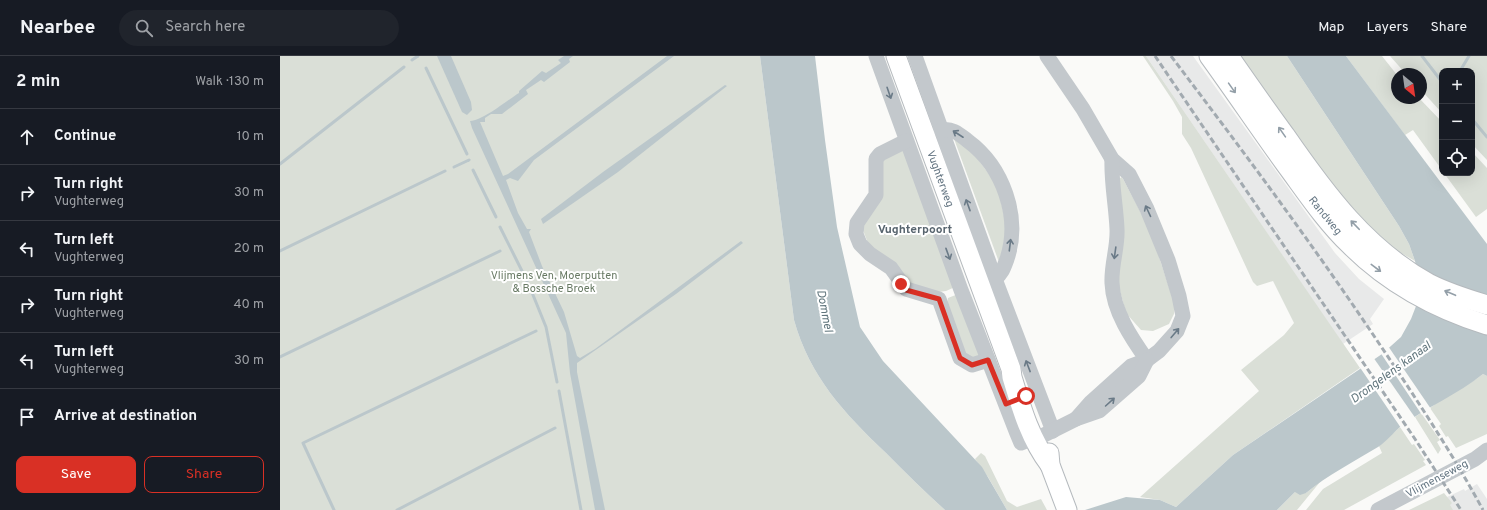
<!DOCTYPE html>
<html lang="en">
<head>
<meta charset="utf-8">
<style>
  :root { --surface:#171b24; --page:#20242c; --text:#f1f3f6; --muted:#9ea1a6; --line:#363941; --accent:#d93025 }
  body { margin:0; font-family:Overpass,sans-serif; background:var(--page); color:var(--text) }
  .controls { position:absolute; right:12px; top:12px; display:grid; overflow:hidden; border-radius:8px; box-shadow:0 4px 16px #0002 }
  .controls button { width:36px; height:36px; display:grid; place-items:center; padding:0; border:0; border-bottom:1px solid var(--line); background:var(--surface); color:var(--text); font:20px sans-serif }
  .compass { position:absolute; left:1111px; top:12px; width:36px; height:36px; border-radius:50%; background:var(--surface); box-shadow:0 4px 16px #0002; rotate:151deg }
  .stop { position:absolute; width:12px; height:12px; margin:-9px; border:3px solid #d93025; border-radius:50%; background:#fff }
  .stop.end { background:#d93025; border-color:#fff; box-shadow:0 1px 4px #0008 }
  .list { margin:0; padding:0; list-style:none }
  h2 { display:flex; justify-content:space-between; align-items:center; height:52px; margin:0; padding:0 16px; font-size:17px }
  h2 small { font-size:13px; font-weight:400; color:var(--muted) }
  .list li { display:grid; grid-template-columns:26px 1fr auto; gap:12px; align-items:center; box-sizing:border-box; height:56px; padding:0 16px; border-top:1px solid var(--line) }
  .list b { display:block; font-size:15px; white-space:nowrap }
  .list p { margin:0; font-size:13px; white-space:nowrap; color:var(--muted) }
  .list em { font-size:13px; font-style:normal; color:var(--muted) }
  .actions { display:flex; gap:8px; padding:12px 16px }
  .actions a { flex:1; padding:9px 0; border:1px solid var(--accent); border-radius:8px; text-align:center; font-size:14px; color:var(--accent) }
  .actions .main { background:var(--accent); color:#fff }
  .icon { flex:none; width:22px; height:22px; fill:none; stroke:currentColor; stroke-width:2; stroke-linecap:round; stroke-linejoin:round }
  .map { position:relative; flex:none; width:1207px; height:454px; overflow:hidden }
  header { display:flex; align-items:center; gap:24px; box-sizing:border-box; height:56px; padding:0 20px; background:var(--surface); border-bottom:1px solid var(--line) }
  header strong { font-size:19px }
  nav { display:flex; gap:22px; margin-inline-start:auto; font-size:14px }
  .search { width:280px; height:36px; background:var(--page); display:flex; align-items:center; gap:10px; box-sizing:border-box; padding:0 14px; border-radius:22px; color:var(--muted); font-size:15px }
  main { display:flex }
  aside { flex:1; background:var(--surface) }
  .map>svg:first-child { display:block }
  .built { fill:#e8e9e9 }
  .green { fill:#dadfd7 }
  .water { fill:#bbc7cb }
  .pier { fill:#fafaf8 }
  .lines { fill:none; stroke-linecap:round; stroke-linejoin:round }
  .stream { stroke:#bbc7cb; stroke-width:3 }
  .major-casing { stroke:#b5babe; stroke-width:21 }
  .minor { stroke:#c3c8cc; stroke-width:15 }
  .major { stroke:#fff; stroke-width:19 }
  .rail { stroke:#a2aab0; stroke-width:3; stroke-dasharray:6 3; stroke-linecap:butt }
  .oneway { stroke:#939fa8 }
  .oneway2 { stroke:#6a7a87 }
  .route { stroke:#d93025; stroke-width:5 }
  .labels { text-anchor:middle; dominant-baseline:central; stroke-width:4; stroke-linejoin:round; paint-order:stroke }
  .street-label { font-size:11px; fill:#657683; stroke:#fff }
  .park-label { font-size:11px; fill:#687a64; stroke:#fff }
  .neighbourhood-label { font-size:12px; font-weight:bold; fill:#57646e; stroke:#fff }
  .water-label { font-size:12px; font-style:italic; fill:#60757c; stroke:#fff }
</style>
</head>
<body>
<header>
<strong>Nearbee</strong>
<div class="search"><svg class="icon" aria-label="search" viewBox="0 0 24 24"><circle cx="10" cy="10" r="6"/><path d="M15 15l6 6"/></svg>Search here</div>
<nav><a>Map</a><a>Layers</a><a>Share</a></nav>
</header>
<main>
<aside>
<h2>2 min<small>Walk · 130 m</small></h2>
<ul class="list">
<li><svg class="icon" aria-label="ahead" viewBox="0 0 24 24"><path d="M12 20V5M6 11l6-6 6 6"/></svg><div><b>Continue</b></div><em>10 m</em></li>
<li><svg class="icon" aria-label="right" viewBox="0 0 24 24"><path d="M7 20v-9h11M14 6l5 5-5 5"/></svg><div><b>Turn right</b><p>Vughterweg</p></div><em>30 m</em></li>
<li><svg class="icon" aria-label="left" viewBox="0 0 24 24"><path d="M17 20v-9H6M10 6l-5 5 5 5"/></svg><div><b>Turn left</b><p>Vughterweg</p></div><em>20 m</em></li>
<li><svg class="icon" aria-label="right" viewBox="0 0 24 24"><path d="M7 20v-9h11M14 6l5 5-5 5"/></svg><div><b>Turn right</b><p>Vughterweg</p></div><em>40 m</em></li>
<li><svg class="icon" aria-label="left" viewBox="0 0 24 24"><path d="M17 20v-9H6M10 6l-5 5 5 5"/></svg><div><b>Turn left</b><p>Vughterweg</p></div><em>30 m</em></li>
<li><svg class="icon" aria-label="arrive" viewBox="0 0 24 24"><path d="M6 21V4h12l-3 4 3 4H6"/></svg><div><b>Arrive at destination</b></div></li>
</ul>
<div class="actions"><a class="main">Save</a><a>Share</a></div>
</aside>
<div class="map">
<svg width="1207" height="454" viewBox="0 0 1207 454">
  <rect width="100%" height="100%" fill="#fafaf8"/>
  <!-- built -->
  <g class="built">
    <polygon points="866,0 913,0 1055,197 1079,223 1104,243 1090,263 1093,268 1063,288"/>
    <polygon points="1197,428 1207,443 1207,454 1168,454 1167,441 1184,433 1185,435"/>
  </g>
  <!-- green -->
  <g class="green">
    <path d="M0 0H480L514 264C530 321 564 357 606 397 625 416 645 436 665 454H0Z"/>
    <polygon points="863,0 866,0 1080,312 953,399 896,451 880,444 860,441 979,335 961,314 1004,279 1014,267 993,225 977,230 973,226 911,92 902,78 902,61 893,45"/>
    <polygon points="956,0 1007,0 1119,170 1129,188 1135,205 1107,189 1070,156"/>
    <polygon points="1066,0 1102,0 1117,19 1117,42 1139,42 1162,66 1162,114 1133,74 1125,79"/>
    <polygon points="1110,0 1207,0 1207,104 1192,88 1192,15 1162,15 1162,57 1141,34 1141,18 1126,18"/>
    <polygon points="673,80 690,92 718,131 727,174 720,209"/>
    <polygon points="624,91 675,231 666,235 658,236 630,230 591,195 581,169 599,105"/>
    <polygon points="1192,96 1207,112 1207,153 1196,161 1164,117 1192,117"/>
    <polygon points="842,121 871,176 895,250 894,258 889,268 873,275 861,274 846,257 837,224 838,123"/>
    <polygon points="678,238 702,299 690,304 683,300 666,253 668,242"/>
    <path d="M1203 318 1207 320V378L1176 392 1168 380 1166 381 1159 370 1161 368 1150 352C1167 339 1186 331 1203 318Z"/>
    <polygon points="1141,357 1160,384 1157,386 1161,393 1158,398 1135,361"/>
    <polygon points="1120,371 1132,389 1134,388 1145,404 1143,405 1146,409 1064,454 1026,454 1043,433 1102,397 1099,390"/>
    <polygon points="701,397 705,400 727,445 737,451 761,443 767,454 727,454 708,421 695,403"/>
    <polygon points="1040,426 1017,454 997,454 1015,436 1026,437"/>
    <polygon points="1164,437 1172,447 1170,449 1173,454 1129,454"/>
  </g>
  <!-- water -->
  <g class="water">
    <polygon points="157,0 171,0 191,46 192,54 187,59 182,56"/>
    <path d="M284 0H293L289 3 290 6 264 26 261 24 246 34 248 38 222 58H211L205 62V66H200L223 120 228 118 387 0H394L254 104 238 125 230 122 226 124 238 157 247 173H251L249 176 262 210 284 256 297 300 300 302 315 293 461 185 463 187 396 238 297 307V316L325 454H315L290 317 286 277 192 72 190 65C204 64 226 45 239 37V35L262 15 266 17 281 7 278 4Z"/>
    <path d="M480 0H535L545 84 557 171 580 271 603 305 702 411 727 454H665C645 436 625 416 606 397 564 357 530 321 514 264Z"/>
    <path d="M1007 0H1066L1207 188V320L1203 318C1178 338 1147 351 1121 370 1113 377 1106 386 1098 391 1073 406 1048 419 1026 437L1020 439 1015 436 997 454H805L846 441 880 444 896 451 953 399 1102 298 1121 281 1131 263 1138 245V220L1135 205 1129 188 1119 170Z"/>
    <polygon points="445,29 447,30 338,116 263,168 261,163 323,116"/>
  </g>
  <!-- pier -->
  <g class="pier">
    <polygon points="1108,290 1151,353 1142,359 1100,296"/>
    <polygon points="1093,301 1136,363 1121,372 1079,310"/>
  </g>
  <g class="lines">
    <!-- stream -->
    <g class="stream">
      <polyline points="1142,0 1162,26"/>
      <polyline points="132,4 138,0"/>
      <polyline points="146,12 187,98"/>
      <polyline points="1180,15 1189,0"/>
      <polyline points="1192,63 1207,81"/>
      <polyline points="0,108 124,11"/>
      <polyline points="174,111 189,104"/>
      <polyline points="193,114 216,161"/>
      <polyline points="220,171 247,225"/>
      <polyline points="0,195 165,115"/>
      <polyline points="251,234 266,271 277,326"/>
      <polyline points="0,301 220,195"/>
      <polyline points="279,335 301,454"/>
      <polyline points="54,454 23,387 256,275"/>
      <polyline points="117,454 275,372"/>
    </g>
    <!-- major casing -->
    <g class="major-casing">
      <g id="major">
        <path d="M616 0 731 313 732 321C741 351 750 383 770 409"/>
        <path d="M929 0C955 36 980 73 1006 109 1026 136 1045 165 1070 189 1108 227 1156 253 1207 269"/>
        <path d="M949 0C967 26 986 53 1005 79 1045 137 1087 194 1150 228 1168 237 1187 243 1207 249"/>
        <polyline points="769,397 770,409 787,454"/>
      </g>
    </g>
    <!-- minor -->
    <g class="minor">
      <polyline points="596,0 681,234 736,375 741,387 753,382"/>
      <polyline points="635,0 715,223 773,375"/>
      <polyline points="767,0 803,53 832,103 849,118 867,153 888,204 899,240 903,260 897,275 879,295 867,304 851,310 811,346 796,363"/>
      <path d="M661 74C673 72 679 78 688 85 723 111 741 161 727 203 724 211 722 218 715 223"/>
      <polyline points="626,85 600,98 596,103 596,139 577,167 576,178 580,188 590,198 611,212 626,233 659,243 680,302 692,309 708,304"/>
      <path d="M832 103C831 126 836 149 837 173 838 191 831 209 832 227 833 255 852 283 867 304"/>
      <polyline points="764,379 796,363 819,355 859,320 867,304"/>
      <polyline points="1098,454 1195,403 1207,394"/>
    </g>
    <!-- major -->
    <use href="#major" class="major"/>
    <!-- rail -->
    <g class="rail">
      <polyline points="875,0 1135,383 1181,454"/>
      <path d="M891 0C960 91 1028 182 1092 277 1131 335 1170 393 1203 454"/>
    </g>
  </g>
  <!-- one-way arrows -->
  <defs><path id="oneway-shaft" d="M-6 0H5M1.5-3L5.5 0L1.5 3" fill="none" stroke-width="1.6" stroke-linecap="round" stroke-linejoin="round"/></defs>
  <g class="oneway">
    <use href="#oneway-shaft" transform="translate(952 32) rotate(55)"/>
    <use href="#oneway-shaft" transform="translate(1002 76) rotate(-125)"/>
    <use href="#oneway-shaft" transform="translate(1075 169) rotate(-134)"/>
    <use href="#oneway-shaft" transform="translate(1096 212) rotate(37)"/>
    <use href="#oneway-shaft" transform="translate(1170 237) rotate(-157)"/>
  </g>
  <g class="oneway2">
    <use href="#oneway-shaft" transform="translate(609 37) rotate(71)"/>
    <use href="#oneway-shaft" transform="translate(678 78) rotate(-147)"/>
    <use href="#oneway-shaft" transform="translate(688 149) rotate(-110)"/>
    <use href="#oneway-shaft" transform="translate(868 155) rotate(-115)"/>
    <use href="#oneway-shaft" transform="translate(730 189) rotate(-83)"/>
    <use href="#oneway-shaft" transform="translate(835 197) rotate(98)"/>
    <use href="#oneway-shaft" transform="translate(668 198) rotate(70)"/>
    <use href="#oneway-shaft" transform="translate(895 277) rotate(-50)"/>
    <use href="#oneway-shaft" transform="translate(748 310) rotate(-111)"/>
    <use href="#oneway-shaft" transform="translate(830 346) rotate(-42)"/>
  </g>
  <g class="lines">
    <!-- route -->
    <polyline class="route" points="621,228 626,234 659,243 680,302 692,309 708,304 726,348 746,340"/>
  </g>
  <g class="labels">
    <!-- street labels -->
    <g class="street-label">
      <text transform="translate(660 123) rotate(70)">Vughterweg</text>
      <text transform="translate(1045 160) rotate(51)">Randweg</text>
      <text transform="translate(1157 423) rotate(-28)">Vlijmenseweg</text>
    </g>
    <!-- park labels -->
    <g class="park-label">
      <text x="274" y="220">Vlijmens Ven, Moerputten<tspan x="274" dy="13">&amp; Bossche Broek</tspan></text>
    </g>
    <!-- neighbourhood labels -->
    <g class="neighbourhood-label">
      <text x="635" y="174">Vughterpoort</text>
    </g>
    <!-- water labels -->
    <g class="water-label">
      <text transform="translate(544 255) rotate(79)">Dommel</text>
      <text transform="translate(1111 317) rotate(-36)">Drongelens kanaal</text>
    </g>
  </g>
</svg>
<div class="controls">
<button>+</button>
<button>−</button>
<button><svg class="icon" aria-label="locate" viewBox="0 0 24 24"><circle cx="12" cy="12" r="6"/><path d="M12 2v4M12 18v4M2 12h4M18 12h4"/></svg></button>
</div>
<svg class="compass" viewBox="-18 -18 36 36"><path d="M0-13l5 13h-10z" fill="#e53935"/><path d="M0 13l5-13h-10z" fill="#9ea1a6"/></svg>
<div class="stop" style="left:746px;top:340px"></div>
<div class="stop end" style="left:621px;top:228px"></div>
</div>
</main>
</body>
</html>
